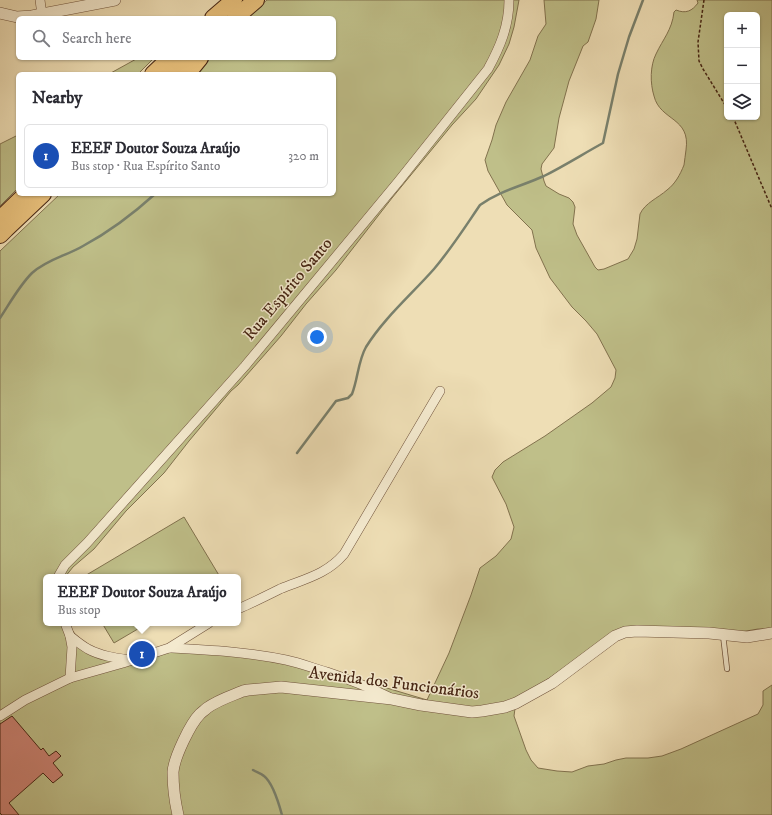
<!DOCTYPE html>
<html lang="en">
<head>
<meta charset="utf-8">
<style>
  :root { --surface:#fff; --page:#f2f2f3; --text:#2b2b33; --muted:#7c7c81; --line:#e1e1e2; --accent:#0f766e }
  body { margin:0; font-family:"IM FELL DW Pica",serif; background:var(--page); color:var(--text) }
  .controls { position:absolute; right:12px; top:12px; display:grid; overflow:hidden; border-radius:6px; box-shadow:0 1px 3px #0004 }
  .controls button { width:36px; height:36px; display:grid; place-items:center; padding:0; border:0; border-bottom:1px solid var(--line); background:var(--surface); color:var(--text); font:20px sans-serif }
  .you { position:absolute; left:317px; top:337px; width:14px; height:14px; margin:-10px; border:3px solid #fff; border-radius:50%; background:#1a73e8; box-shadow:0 0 0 6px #1a73e833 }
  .badge { display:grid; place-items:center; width:26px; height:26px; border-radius:50%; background:var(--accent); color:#fff; font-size:13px; font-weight:700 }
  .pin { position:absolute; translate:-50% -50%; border:2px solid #fff; box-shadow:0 1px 4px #0006 }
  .popup { position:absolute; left:43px; top:574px; width:198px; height:52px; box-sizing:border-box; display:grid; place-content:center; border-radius:6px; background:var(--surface); filter:drop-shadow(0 1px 3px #0005); font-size:13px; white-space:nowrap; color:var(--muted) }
  .popup b { font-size:15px; color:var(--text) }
  .popup::after { content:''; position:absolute; left:50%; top:100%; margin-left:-8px; border:8px solid transparent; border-top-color:var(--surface) }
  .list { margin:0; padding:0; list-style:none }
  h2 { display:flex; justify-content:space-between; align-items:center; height:52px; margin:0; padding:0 16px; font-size:17px }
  h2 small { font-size:13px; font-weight:400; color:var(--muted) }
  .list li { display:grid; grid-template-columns:26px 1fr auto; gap:12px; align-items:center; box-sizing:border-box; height:64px; margin:0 8px 8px; padding:0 8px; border:1px solid var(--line); border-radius:6px }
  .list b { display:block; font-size:15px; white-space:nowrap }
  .list p { margin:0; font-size:13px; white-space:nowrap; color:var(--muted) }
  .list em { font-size:13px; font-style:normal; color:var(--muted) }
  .icon { flex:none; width:22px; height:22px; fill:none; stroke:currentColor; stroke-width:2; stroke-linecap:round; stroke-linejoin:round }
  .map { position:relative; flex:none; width:772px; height:815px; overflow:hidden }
  .search { position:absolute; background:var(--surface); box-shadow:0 1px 3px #0004; left:16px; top:16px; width:320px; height:44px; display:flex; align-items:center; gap:10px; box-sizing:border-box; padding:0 14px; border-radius:6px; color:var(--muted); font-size:15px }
  .panel { position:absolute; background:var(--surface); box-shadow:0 1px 3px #0004; left:16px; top:72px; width:320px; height:124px; border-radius:6px }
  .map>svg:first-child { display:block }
  .green { fill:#bfbf89; stroke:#82724e; fill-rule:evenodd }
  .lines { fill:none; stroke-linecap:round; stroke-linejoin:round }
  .stream { stroke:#79806c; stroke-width:2.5 }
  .building { fill:#cb8172; stroke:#462513 }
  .service-casing { stroke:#70533c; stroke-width:6 }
  .minor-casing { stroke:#70533c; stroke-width:10 }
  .tertiary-casing { stroke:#70533c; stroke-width:12 }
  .motorway-casing { stroke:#462513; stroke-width:18 }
  .path { stroke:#462513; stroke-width:1.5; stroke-dasharray:3 2; stroke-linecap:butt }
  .service { stroke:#f4eacf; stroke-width:4.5 }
  .minor { stroke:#f4eacf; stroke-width:9 }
  .tertiary { stroke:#f4eacf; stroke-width:11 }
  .motorway { stroke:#e7bf7a; stroke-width:16 }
  .labels { text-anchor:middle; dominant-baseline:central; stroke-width:3; stroke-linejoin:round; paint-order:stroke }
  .street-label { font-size:17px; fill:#462513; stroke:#f4eacf }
</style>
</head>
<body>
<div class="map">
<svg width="772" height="815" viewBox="0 0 772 815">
  <rect width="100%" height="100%" fill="#eedeb5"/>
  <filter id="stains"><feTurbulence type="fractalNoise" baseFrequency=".005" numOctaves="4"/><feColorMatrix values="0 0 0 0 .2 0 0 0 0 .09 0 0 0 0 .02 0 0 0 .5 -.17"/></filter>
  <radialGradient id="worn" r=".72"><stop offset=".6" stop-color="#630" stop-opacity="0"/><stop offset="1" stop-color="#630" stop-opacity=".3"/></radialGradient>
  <!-- green -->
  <g class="green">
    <path d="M267 0H519L514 27 509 44 499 65 476 99 452 125 392 198 336 270 306 304 281 336 238 385 231 391 189 441 164 473 126 511 94 549 73 567 65 577H46V623H67L75 634 84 642 109 655 133 656 151 652 216 648 350 677 427 700 449 653 471 595 480 568 496 556 511 539 514 527 506 504 492 477 495 470 503 462 545 436 592 403 611 387 615 378 616 370 597 334 586 321 572 307 550 278 536 248 532 230 507 205 488 171 485 160 492 140 496 125 506 102 530 60 538 36 546 24 544 0H599L596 19 588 42 583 46 569 81 559 118 554 148 542 164 541 169 544 181 546 186 559 194 569 198 573 202 575 207 573 224 577 235 595 267 598 270 604 269 628 259 634 249 637 239 640 214C645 203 658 198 667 190 675 184 680 175 684 165 685 160 685 155 686 150 691 117 660 121 654 96 650 83 650 66 656 54 663 39 672 30 674 12L676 10C686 14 692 11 698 3L697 0H772V629H758L735 633 654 627 603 641 516 701 514 716 526 750 531 760 538 768 557 771 572 772 588 766 604 764 616 760 626 758H648L662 756 681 749 758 714 763 705V691L772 685V815H0V251L60 194H334V74H196L208 58H334V18H246ZM727 15H757V117H727Z"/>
    <polygon points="138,58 154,58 138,74 109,74"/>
    <polygon points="18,135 18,188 0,206 0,144"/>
    <polygon points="184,517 220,577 83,577"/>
    <polygon points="102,623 148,623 114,643"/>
  </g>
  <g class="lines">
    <!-- stream -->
    <g class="stream">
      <path d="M0 318C10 303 19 286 32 273 48 259 66 256 83 246 109 232 133 214 155 194"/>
      <path d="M297 453 336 401 348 398 352 394C358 379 358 361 366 347 384 318 411 295 434 269 451 249 465 227 480 205 499 191 522 186 544 176 564 166 583 154 603 143L618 74 629 37 643 0"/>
      <path d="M253 770C256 772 261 773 264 776 273 783 279 804 282 815"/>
    </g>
  </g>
  <!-- building -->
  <polygon class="building" points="12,716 41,750 43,748 49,756 56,751 61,756 53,763 63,775 53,783 43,773 9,803 19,815 2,815 0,813 0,724"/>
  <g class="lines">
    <!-- service casing -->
    <g class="service-casing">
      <polyline id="service" points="723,635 727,669"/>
    </g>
    <!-- minor casing -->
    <g class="minor-casing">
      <g id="minor">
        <polyline points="40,0 42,15"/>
        <path d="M58 577 65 565 87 543 245 366 398 182 488 69C500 47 509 26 509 0"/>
        <path d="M238 609C252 603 266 596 280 589 304 579 326 575 344 554L440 391"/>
        <polyline points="65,623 70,636 72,647 70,678"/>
        <path d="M70 636C75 640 81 645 88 649 101 656 116 658 130 660"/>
        <path d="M170 648C208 650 248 652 286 660 300 663 313 668 327 672 348 679 369 687 389 697"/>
        <polyline points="0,716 25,700 70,678 123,663 169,648 209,623"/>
      </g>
    </g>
    <!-- tertiary casing -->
    <g class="tertiary-casing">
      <g id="tertiary">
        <polyline points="0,13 17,17 32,16 115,0"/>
        <path d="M178 815C175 802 173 786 173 772 174 758 190 724 200 714 202 712 205 710 207 708 218 700 231 696 243 691L248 690 281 687 392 699 421 705 472 712 482 711 505 707 516 703 552 683 615 636 625 632 637 631 709 633 747 637 772 633"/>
      </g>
    </g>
    <!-- motorway casing -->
    <g class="motorway-casing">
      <g id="motorway">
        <polyline points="213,18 234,0"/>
        <polyline points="235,18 256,0"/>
        <polyline points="153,74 170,58"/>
        <polyline points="171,74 188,58"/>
        <polyline points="187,74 200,58"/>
        <polyline points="0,219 26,194"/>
        <polyline points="0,235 6,229 43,194"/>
      </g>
    </g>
    <!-- path -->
    <g class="path">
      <polyline points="704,0 698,42 699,61 703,69 727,108"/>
      <polyline points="733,117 772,209"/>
    </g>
    <!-- service -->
    <use href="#service" class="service"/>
    <!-- minor -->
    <use href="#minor" class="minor"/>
    <!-- tertiary -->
    <use href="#tertiary" class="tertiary"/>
    <!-- motorway -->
    <use href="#motorway" class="motorway"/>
  </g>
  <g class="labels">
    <!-- street labels -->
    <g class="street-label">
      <text transform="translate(288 289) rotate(-50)">Rua Espírito Santo</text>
      <text transform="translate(394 683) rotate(7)">Avenida dos Funcionários</text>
    </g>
  </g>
  <rect width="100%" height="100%" filter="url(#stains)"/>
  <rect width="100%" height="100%" fill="url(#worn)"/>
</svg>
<div class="controls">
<button>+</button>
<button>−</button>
<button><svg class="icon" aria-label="layers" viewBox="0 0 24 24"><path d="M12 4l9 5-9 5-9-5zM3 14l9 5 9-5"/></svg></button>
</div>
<div class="you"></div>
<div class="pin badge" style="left:142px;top:654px;background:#1a4fb4">1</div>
<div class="popup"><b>EEEF Doutor Souza Araújo</b>Bus stop</div>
<div class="search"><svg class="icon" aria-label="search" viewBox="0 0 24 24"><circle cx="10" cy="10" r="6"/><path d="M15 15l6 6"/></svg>Search here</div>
<section class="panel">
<h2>Nearby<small></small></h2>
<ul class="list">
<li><span class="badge" style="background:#1a4fb4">1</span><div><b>EEEF Doutor Souza Araújo</b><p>Bus stop · Rua Espírito Santo</p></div><em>320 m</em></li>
</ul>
</section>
</div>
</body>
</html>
